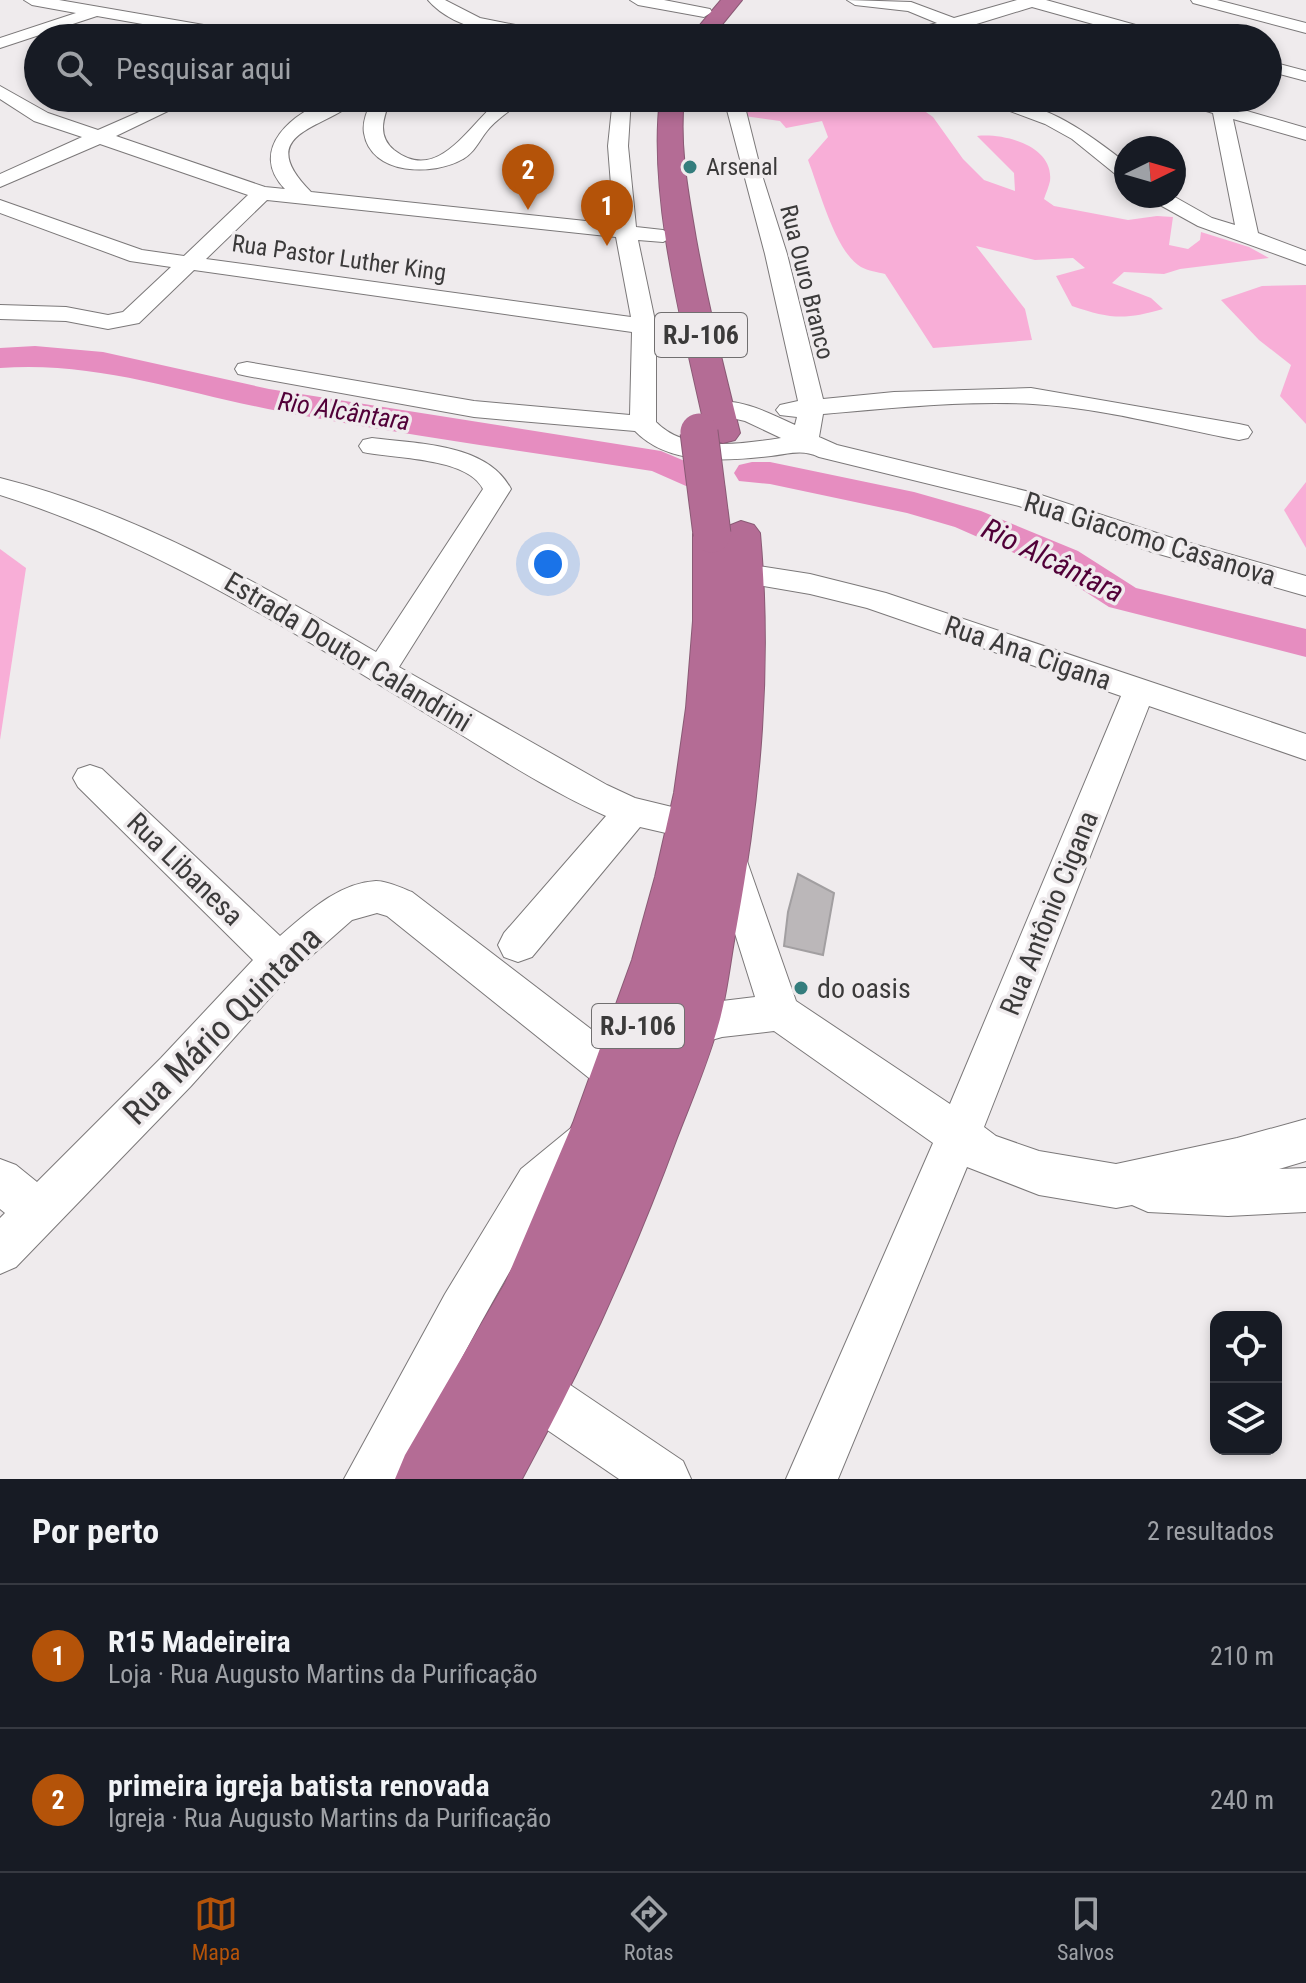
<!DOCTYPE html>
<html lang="pt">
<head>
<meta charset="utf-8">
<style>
  :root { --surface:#171b24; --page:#242831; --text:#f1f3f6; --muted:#9ea1a6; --line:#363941; --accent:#b45309 }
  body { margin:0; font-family:"Roboto Condensed",sans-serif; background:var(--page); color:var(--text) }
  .controls { position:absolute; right:24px; bottom:24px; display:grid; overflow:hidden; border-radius:16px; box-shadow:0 4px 12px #0003 }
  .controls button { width:72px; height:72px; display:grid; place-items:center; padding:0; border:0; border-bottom:2px solid var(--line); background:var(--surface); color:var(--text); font:40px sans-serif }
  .compass { position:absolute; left:1114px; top:136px; width:72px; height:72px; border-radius:50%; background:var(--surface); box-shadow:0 4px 12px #0003; rotate:85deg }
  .you { position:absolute; left:548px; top:564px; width:28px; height:28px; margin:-20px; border:6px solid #fff; border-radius:50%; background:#1a73e8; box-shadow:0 0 0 12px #1a73e833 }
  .badge { display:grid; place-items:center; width:52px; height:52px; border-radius:50%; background:var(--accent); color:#fff; font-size:26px; font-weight:700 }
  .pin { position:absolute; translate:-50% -66px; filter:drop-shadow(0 2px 4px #0008) }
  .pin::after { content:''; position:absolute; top:42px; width:28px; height:24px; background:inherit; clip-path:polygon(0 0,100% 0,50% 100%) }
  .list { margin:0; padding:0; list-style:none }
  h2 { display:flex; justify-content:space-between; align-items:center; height:104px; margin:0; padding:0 32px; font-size:34px }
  h2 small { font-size:26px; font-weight:400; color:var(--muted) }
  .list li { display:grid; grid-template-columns:52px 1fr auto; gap:24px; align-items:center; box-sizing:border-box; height:144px; padding:0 32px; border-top:2px solid var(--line) }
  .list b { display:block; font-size:30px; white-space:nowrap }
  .list p { margin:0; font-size:26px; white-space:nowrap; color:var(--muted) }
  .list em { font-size:26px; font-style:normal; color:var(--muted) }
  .icon { flex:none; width:44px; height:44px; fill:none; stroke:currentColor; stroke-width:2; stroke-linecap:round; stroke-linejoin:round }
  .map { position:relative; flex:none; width:1306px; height:1479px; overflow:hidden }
  .search { position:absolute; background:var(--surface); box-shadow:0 4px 12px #0003; left:24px; right:24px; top:24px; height:88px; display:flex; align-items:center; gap:20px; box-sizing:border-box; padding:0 28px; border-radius:44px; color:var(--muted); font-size:30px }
  .sheet { height:392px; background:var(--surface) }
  nav { display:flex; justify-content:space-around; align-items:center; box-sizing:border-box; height:112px; border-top:2px solid var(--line); background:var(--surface); font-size:22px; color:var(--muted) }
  nav a { display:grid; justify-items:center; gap:4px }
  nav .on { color:var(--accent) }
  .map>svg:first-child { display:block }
  .green { fill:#f8aed7 }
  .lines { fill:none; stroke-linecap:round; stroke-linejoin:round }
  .river { fill:#e68dc0; fill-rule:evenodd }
  .building { fill:#bbb7b9; stroke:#a29fa1; stroke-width:2 }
  .minor-casing { stroke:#7b7879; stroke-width:2 }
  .highway-casing { stroke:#8a5a75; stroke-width:2 }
  .minor { fill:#fff; fill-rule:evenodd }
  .highway { fill:#b46c95; fill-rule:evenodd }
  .highway-bridge-casing { stroke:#8a5a75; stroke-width:39; stroke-linecap:butt }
  .highway-bridge { stroke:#b46c95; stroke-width:37 }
  .poi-dot { fill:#347d7d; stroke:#efebed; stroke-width:3 }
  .labels { text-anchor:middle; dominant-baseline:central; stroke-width:7; stroke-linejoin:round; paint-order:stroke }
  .far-poi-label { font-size:24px; fill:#3b3a3a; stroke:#efebed; text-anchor:start }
  .far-street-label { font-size:24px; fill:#3b3a3a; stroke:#efebed }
  .shield { fill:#efebed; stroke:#716f70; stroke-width:2 }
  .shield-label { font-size:26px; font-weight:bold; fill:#3b3a3a }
  .far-water-label { font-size:26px; font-style:italic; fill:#510038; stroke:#efebed }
  .street-label { font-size:28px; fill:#3b3a3a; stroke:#efebed }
  .poi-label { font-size:28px; fill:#3b3a3a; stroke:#efebed; text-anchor:start }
  .water-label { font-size:30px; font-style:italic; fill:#510038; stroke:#efebed }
  .near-street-label { font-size:34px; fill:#3b3a3a; stroke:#efebed }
</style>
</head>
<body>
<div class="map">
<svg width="1306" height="1479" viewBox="0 0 1306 1479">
  <rect width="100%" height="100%" fill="#efebed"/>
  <!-- green -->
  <g class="green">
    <path d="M755 98H906L933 117 963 159 984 180 1015 191 1014 173 977 136C1003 133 1054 145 1050 181 1049 186 1046 193 1044 199L1054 206 1128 220 1157 216 1173 217 1169 245 1188 249 1200 240 1201 232 1249 247 1269 258 1180 269 1164 274 1124 272 1112 283 1151 298 1163 309C1125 320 1110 319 1072 306L1056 276 1085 268 1073 258 1035 260 976 246 1025 309 1032 340 933 348 885 274C878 272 868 271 861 267 835 252 819 188 808 160L828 137 822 121 786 128 780 121 744 116 738 100Z"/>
    <polygon points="1306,285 1306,424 1280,396 1291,365 1259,340 1221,300 1262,286"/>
    <polygon points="1306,482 1306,548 1284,510"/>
    <polygon points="0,549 26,568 0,740"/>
  </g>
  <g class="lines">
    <!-- river -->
    <g class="river">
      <path d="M35 346 103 352 269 389 661 451 699 467 704 475 699 483 686 486 652 471C524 451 395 434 268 409 178 391 94 361 0 368V348Z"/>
      <polygon points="752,462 770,462 914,492 981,511 1078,551 1136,588 1306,629 1306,657 1109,607 1050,569 955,527 907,513 770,484 739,481 734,473 739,465"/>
    </g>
  </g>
  <!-- building -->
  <polygon class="building" points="798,874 834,893 823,955 784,946 788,912"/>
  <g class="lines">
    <!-- minor casing -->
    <g class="minor-casing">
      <g id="minor">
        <polygon points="24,0 59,0 250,33 258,38 222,38 97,16 0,48 0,38 76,13 32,5"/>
        <path d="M428 0H445L480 18 556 33 564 38C522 38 458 35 428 0Z"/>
        <polygon points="630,0 664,0 710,9 712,12 704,17 638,5"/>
        <polygon points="847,0 911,2 954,18 1017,0 1046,0 1168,34 1170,38 1143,38 1032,7 957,30 920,38 893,38 895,34 937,23 908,11 855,5"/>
        <polygon points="1191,0 1217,0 1306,23 1306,33 1193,3"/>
        <polygon points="337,28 345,33 343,37 315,38"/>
        <polygon points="1268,61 1306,71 1306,81 1268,71"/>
        <path d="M0 86 48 113 98 130 171 98H195L116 136 265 187 285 189C247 150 293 111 333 99 340 97 350 98 358 98 331 129 249 130 311 192L614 224 608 146 613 98H631L628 146 636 227 663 230 674 236 663 242 638 240 655 321 686 326 690 331 686 336 656 335V422C686 453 741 444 781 438L745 421 710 413 706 408 710 403C738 396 771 414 795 425L797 417 780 415 776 410 780 405 798 401 765 254 727 110 712 98H734L745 107 762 175 787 254 823 399 894 392 1031 388 1239 424 1248 426 1252 432 1248 438 1239 440C1171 427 1102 408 1033 404 966 400 890 408 823 414L819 437 837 445 1038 494 1172 538 1306 576V596L1152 552 1019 506 819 457C802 449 789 454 771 456 726 461 669 466 635 431L474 417 247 376 238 374 235 369 238 364 247 362 474 401 630 415 632 332 194 270 139 323 108 329 66 321 0 319V305L66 307 108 315 123 312 171 267 130 261 0 213V200L142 250 184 256 248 195 100 144 0 187V174L82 137 34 121 0 99ZM267 200 616 237 631 317 206 259Z"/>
        <path d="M373 98H391C384 116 376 135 394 150 440 186 471 120 502 98H523C513 110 497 118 487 131 479 141 474 153 463 159 434 176 371 176 364 133 362 121 368 109 373 98Z"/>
        <polygon points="915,98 934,98 925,103"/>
        <path d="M983 98C1039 98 1083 129 1126 163V179L1119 177 1072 139 1045 124 986 102Z"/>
        <polygon points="1173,98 1202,98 1306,128 1306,140 1233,119 1258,233 1306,251 1306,265 1198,226 1151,200 1148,196 1173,196 1212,218 1235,225 1213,113 1176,102"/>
        <path d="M372 438C417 444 487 443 511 489L399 667 607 785 635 798 705 815 710 825 705 835 692 839 640 827 532 957 518 962 504 957 498 945 504 933 606 816C545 789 489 751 432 717 293 632 157 544 0 495V478C135 512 257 582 376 652L483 489C467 457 394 459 363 452L359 446 363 440Z"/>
        <polygon points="745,564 810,574 886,593 1306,734 1306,760 1149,706 984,1127 996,1136 1039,1151 1116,1164 1237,1138 1306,1119 1306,1161 1279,1169 1306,1168 1306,1212 1228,1216 1148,1212 1132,1205 1116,1208 1039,1195 967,1167 838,1479 786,1479 933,1143 774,1031 722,1037 691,1046 676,1041 670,1028 676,1015 722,1001 755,997 710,854 715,844 728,839 741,844 796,1001 950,1104 1121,696 867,608 810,594 734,581 730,574 734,567"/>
        <path d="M90 765 102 769 280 936C307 913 338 883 376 881 387 881 402 888 412 892L634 1062 640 1076 634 1090 619 1096 604 1090 387 916 377 913 352 920 293 972 191 1086 16 1267 0 1274V1218L5 1213 0 1209V1159L16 1165 37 1182 161 1058 253 960 78 787 73 778 78 769Z"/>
        <path d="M587 1122 603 1128 609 1143C597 1171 566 1180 551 1204 494 1292 447 1387 398 1479H344L445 1294 521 1169 571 1128Z"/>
        <polygon points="536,1367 554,1374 683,1461 691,1479 619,1479 518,1410 511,1392 518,1374"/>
      </g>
    </g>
    <!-- highway casing -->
    <g class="highway-casing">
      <g id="highway">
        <polygon points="721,0 742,0 711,38 689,38"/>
        <path d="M660 98H684C679 147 688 191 696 239 708 305 724 369 740 433L735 440 723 443 711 440 706 433C684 331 648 201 660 98Z"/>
        <path d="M741 521 754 525 760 533C772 665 761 793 737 924 731 955 728 988 720 1019 709 1060 692 1099 677 1138 634 1255 582 1369 522 1479H395L405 1455 505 1283 573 1123 632 960 655 877 674 793 686 708 693 621V534L699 526 712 522 726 527Z"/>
      </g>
    </g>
    <!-- minor -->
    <use href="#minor" class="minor"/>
    <!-- highway -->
    <use href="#highway" class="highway"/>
    <!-- highway-bridge casing -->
    <g class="highway-bridge-casing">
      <polyline id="highway-bridge" points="699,432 712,534"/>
    </g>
    <!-- highway-bridge -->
    <use href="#highway-bridge" class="highway-bridge"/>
  </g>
  <!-- markers -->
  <g class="poi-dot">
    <circle cx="690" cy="167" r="8"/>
    <circle cx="801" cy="988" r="8"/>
  </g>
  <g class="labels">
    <!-- far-poi labels -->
    <g class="far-poi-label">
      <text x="706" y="167">Arsenal</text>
    </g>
    <!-- far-street labels -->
    <g class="far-street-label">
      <text transform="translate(339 258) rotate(8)">Rua Pastor Luther King</text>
      <text transform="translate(807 282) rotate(76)">Rua Ouro Branco</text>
    </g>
    <!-- shield labels -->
    <g class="shield">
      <rect x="655" y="313" width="92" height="44" rx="6"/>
      <rect x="592" y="1004" width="92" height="44" rx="6"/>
    </g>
    <g class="shield-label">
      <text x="701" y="335">RJ-106</text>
      <text x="638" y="1026">RJ-106</text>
    </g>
    <!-- far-water labels -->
    <g class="far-water-label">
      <text transform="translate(344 411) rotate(9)">Rio Alcântara</text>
    </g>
    <!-- street labels -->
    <g class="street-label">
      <text transform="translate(1150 539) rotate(17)">Rua Giacomo Casanova</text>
      <text transform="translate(348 652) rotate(31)">Estrada Doutor Calandrini</text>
      <text transform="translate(1028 653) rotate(19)">Rua Ana Cigana</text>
      <text transform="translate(185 869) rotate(44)">Rua Libanesa</text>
      <text transform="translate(1049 913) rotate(-68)">Rua Antônio Cigana</text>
    </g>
    <!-- poi labels -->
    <g class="poi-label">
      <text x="817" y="988">do oasis</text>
    </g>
    <!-- water labels -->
    <g class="water-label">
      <text transform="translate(1053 560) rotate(26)">Rio Alcântara</text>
    </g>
    <!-- near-street labels -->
    <g class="near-street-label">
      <text transform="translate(222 1025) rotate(-45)">Rua Mário Quintana</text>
    </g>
  </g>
</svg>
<div class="controls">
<button><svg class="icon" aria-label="locate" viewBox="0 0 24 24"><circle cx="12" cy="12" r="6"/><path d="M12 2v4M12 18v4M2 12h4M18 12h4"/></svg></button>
<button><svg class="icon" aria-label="layers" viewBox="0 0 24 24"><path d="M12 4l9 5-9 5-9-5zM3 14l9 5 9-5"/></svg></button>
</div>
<svg class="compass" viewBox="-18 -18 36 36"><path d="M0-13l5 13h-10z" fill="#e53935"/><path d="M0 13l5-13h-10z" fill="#9ea1a6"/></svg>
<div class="you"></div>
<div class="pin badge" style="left:607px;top:246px">1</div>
<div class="pin badge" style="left:528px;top:210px">2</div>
<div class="search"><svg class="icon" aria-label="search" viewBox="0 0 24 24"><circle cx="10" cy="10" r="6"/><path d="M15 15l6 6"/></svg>Pesquisar aqui</div>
</div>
<section class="sheet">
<h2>Por perto<small>2 resultados</small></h2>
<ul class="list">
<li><span class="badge">1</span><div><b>R15 Madeireira</b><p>Loja · Rua Augusto Martins da Purificação</p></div><em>210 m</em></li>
<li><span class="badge">2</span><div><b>primeira igreja batista renovada</b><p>Igreja · Rua Augusto Martins da Purificação</p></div><em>240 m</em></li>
</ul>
</section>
<nav>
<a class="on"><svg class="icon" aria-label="map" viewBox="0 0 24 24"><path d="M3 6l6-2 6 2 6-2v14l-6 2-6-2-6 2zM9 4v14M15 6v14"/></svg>Mapa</a>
<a><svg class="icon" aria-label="directions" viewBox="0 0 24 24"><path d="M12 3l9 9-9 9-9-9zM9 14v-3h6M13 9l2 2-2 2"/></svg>Rotas</a>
<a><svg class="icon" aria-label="saved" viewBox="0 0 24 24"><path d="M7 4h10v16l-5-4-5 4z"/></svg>Salvos</a>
</nav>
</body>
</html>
